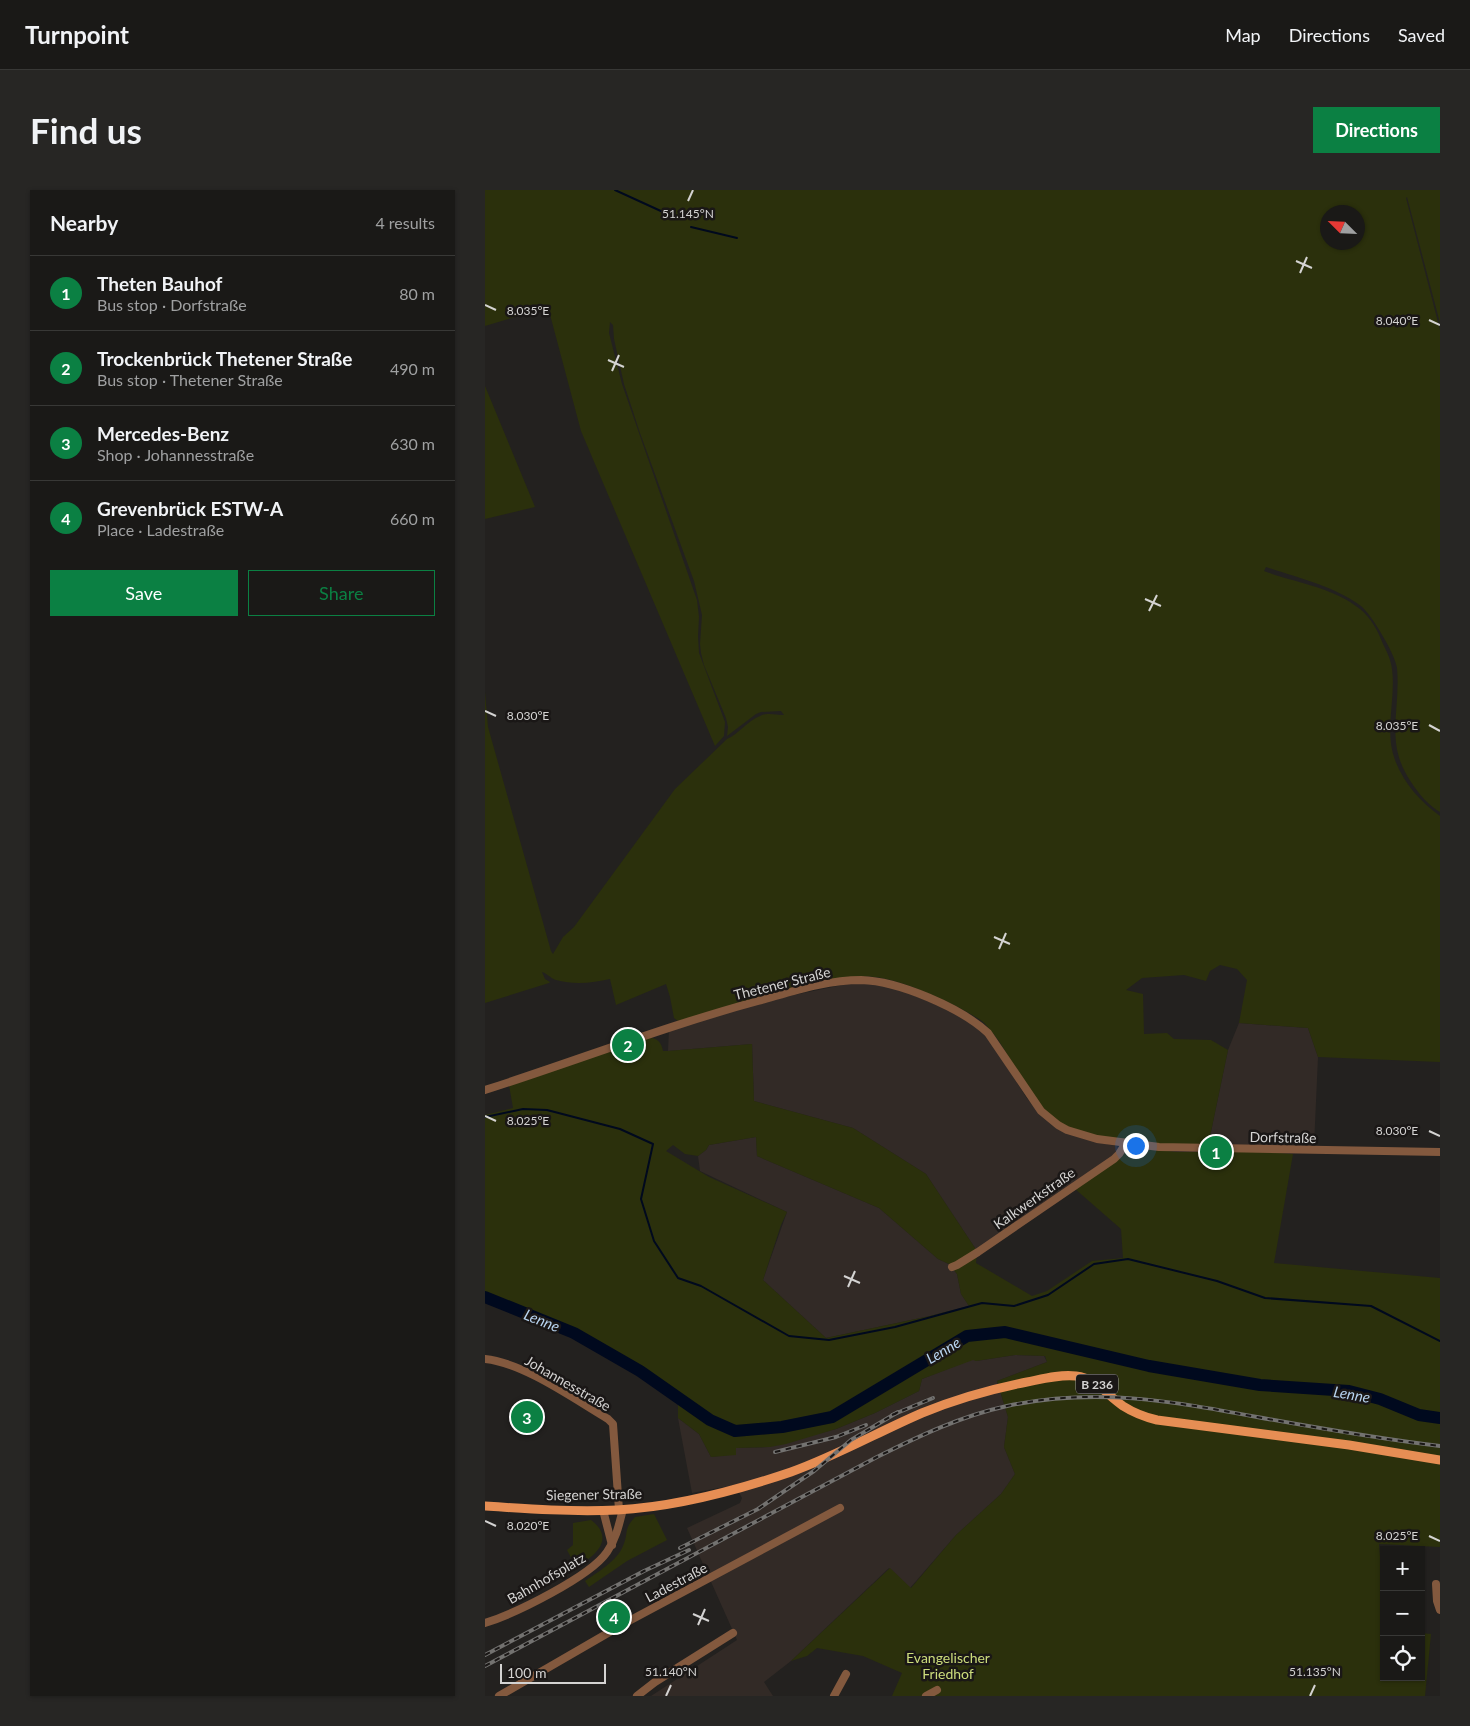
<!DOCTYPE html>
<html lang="en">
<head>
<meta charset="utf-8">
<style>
  :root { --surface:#1a1917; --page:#272624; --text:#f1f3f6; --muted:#9fa0a1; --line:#383836; --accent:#0b8043 }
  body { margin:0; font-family:Lato,sans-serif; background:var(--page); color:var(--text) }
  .controls { position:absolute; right:15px; bottom:15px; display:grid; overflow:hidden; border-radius:0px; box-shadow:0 1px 4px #0004 }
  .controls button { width:45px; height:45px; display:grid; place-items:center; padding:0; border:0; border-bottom:1px solid var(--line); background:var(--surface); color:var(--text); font:25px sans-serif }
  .compass { position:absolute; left:835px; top:15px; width:45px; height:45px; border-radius:50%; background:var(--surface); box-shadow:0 1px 4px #0004; rotate:294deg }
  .scale { position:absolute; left:15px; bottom:12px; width:106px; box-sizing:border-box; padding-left:5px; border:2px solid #d4d3d2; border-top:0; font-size:14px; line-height:18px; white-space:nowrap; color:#d4d3d2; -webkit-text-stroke:4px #1a1716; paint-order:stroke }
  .you { position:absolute; left:650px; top:955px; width:18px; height:18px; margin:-12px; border:4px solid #fff; border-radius:50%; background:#1a73e8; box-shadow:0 0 0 8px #1a73e833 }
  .badge { display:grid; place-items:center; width:32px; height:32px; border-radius:50%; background:var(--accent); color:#fff; font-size:16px; font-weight:700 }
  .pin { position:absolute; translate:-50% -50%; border:2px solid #fff; box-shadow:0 1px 5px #0006 }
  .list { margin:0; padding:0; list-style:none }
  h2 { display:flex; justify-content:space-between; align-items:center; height:65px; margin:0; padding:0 20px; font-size:21px }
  h2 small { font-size:16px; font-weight:400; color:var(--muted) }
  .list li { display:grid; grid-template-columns:32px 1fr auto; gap:15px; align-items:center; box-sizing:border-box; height:75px; padding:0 20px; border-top:1px solid var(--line) }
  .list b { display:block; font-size:19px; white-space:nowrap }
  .list p { margin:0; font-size:16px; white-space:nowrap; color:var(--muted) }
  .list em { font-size:16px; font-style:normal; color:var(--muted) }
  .actions { display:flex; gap:10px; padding:15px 20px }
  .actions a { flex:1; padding:11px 0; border:1px solid var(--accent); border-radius:0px; text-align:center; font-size:18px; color:var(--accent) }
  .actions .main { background:var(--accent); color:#fff }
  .icon { flex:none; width:28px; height:28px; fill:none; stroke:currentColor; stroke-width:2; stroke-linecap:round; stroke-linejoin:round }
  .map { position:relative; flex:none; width:955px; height:1506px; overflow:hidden; border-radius:0px }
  header { display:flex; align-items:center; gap:30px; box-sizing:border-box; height:70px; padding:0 25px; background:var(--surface); border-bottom:1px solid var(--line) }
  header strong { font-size:24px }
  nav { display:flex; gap:28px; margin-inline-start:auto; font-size:18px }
  .intro { display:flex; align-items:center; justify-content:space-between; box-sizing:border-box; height:120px; padding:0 30px }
  h1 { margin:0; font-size:35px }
  .button { padding:12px 22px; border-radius:0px; background:var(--accent); color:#fff; font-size:18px; font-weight:700 }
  main { display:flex; gap:30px; padding:0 30px }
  aside { flex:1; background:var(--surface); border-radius:0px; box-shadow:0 1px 4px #0004 }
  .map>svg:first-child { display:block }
  .built { fill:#322a26 }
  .green { fill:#2b300c; fill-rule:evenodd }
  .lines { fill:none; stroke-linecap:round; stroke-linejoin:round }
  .stream { stroke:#00091e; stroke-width:2 }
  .river { stroke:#00091e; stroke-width:12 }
  .minor { stroke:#83593e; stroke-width:8 }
  .major { stroke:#e68e54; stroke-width:9 }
  .rail-casing { stroke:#737270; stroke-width:4 }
  .rail { stroke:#1a1716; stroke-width:2; stroke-dasharray:5.5; stroke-linecap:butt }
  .ticks { fill:none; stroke:#d4d3d2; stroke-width:2 }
  .labels { text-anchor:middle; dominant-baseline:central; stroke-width:5; stroke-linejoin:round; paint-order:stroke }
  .shield { fill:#1a1716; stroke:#9c9b9a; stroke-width:1 }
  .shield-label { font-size:12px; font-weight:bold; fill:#d4d3d2 }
  .street-label { font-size:14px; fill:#d4d3d2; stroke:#1a1716 }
  .park-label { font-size:14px; fill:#cddd7c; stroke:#1a1716 }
  .water-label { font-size:15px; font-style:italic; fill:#b8d4f0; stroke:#1a1716 }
  .ticks-label { font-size:12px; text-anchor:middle; fill:#d4d3d2; stroke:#1a1716; stroke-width:5; stroke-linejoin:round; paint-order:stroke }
</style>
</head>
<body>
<header>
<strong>Turnpoint</strong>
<nav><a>Map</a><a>Directions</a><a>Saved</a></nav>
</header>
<div class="intro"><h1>Find us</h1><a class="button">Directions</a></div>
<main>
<aside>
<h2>Nearby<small>4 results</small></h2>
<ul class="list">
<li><span class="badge">1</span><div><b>Theten Bauhof</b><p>Bus stop · Dorfstraße</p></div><em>80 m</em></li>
<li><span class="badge">2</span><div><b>Trockenbrück Thetener Straße</b><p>Bus stop · Thetener Straße</p></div><em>490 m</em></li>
<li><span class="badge">3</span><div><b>Mercedes-Benz</b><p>Shop · Johannesstraße</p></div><em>630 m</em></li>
<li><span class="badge">4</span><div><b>Grevenbrück ESTW-A</b><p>Place · Ladestraße</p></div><em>660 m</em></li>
</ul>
<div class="actions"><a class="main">Save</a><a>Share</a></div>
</aside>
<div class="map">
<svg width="955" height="1506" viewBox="0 0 955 1506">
  <rect width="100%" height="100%" fill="#23211f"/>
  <!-- built -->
  <g class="built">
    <polygon points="367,793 387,794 416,800 456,817 489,835 504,849 541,907 554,923 616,953 632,956 633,959 630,964 492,1061 441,984 368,938 269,911 267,854 183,861 184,840 294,808"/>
    <polygon points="754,833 823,838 833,867 829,956 723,956 743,860"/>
    <polygon points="271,947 272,966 394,1018 453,1069 464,1074 472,1084 476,1104 484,1116 445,1126 341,1148 278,1090 302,1022 215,981 213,966 221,960 224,955"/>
    <polygon points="530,1165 559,1166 562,1172 512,1191 523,1227 519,1257 530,1284 516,1304 471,1345 425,1398 404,1378 306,1471 279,1492 288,1506 166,1506 252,1450 202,1338 255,1313 257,1308 250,1295 207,1303 193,1228 214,1244 226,1267 251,1264 251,1258 283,1257 351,1239 390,1223 434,1201 437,1189 488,1169 491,1171"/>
  </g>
  <!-- green -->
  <g class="green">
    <path d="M0 0H955V133L922 7 921 8 955 140V622C943 615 934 604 926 592 899 552 916 521 912 478 910 464 887 425 876 416 849 396 813 388 781 377L779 381C811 393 848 397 875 419 886 428 893 441 898 454 902 462 906 470 907 479 911 509 899 541 910 570 919 594 935 611 955 626V872L833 867 823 838 754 833 762 790 752 779 735 775 725 781 721 791 699 785 657 788 641 800 658 804 659 844 682 843 689 849 726 850 743 860 723 956C683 954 608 954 575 933 548 916 531 877 514 851 509 845 503 836 497 831 474 815 416 789 389 787 380 786 371 787 362 788L193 831 189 828 185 807 181 794 131 815 125 789C108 793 89 795 71 790 65 788 63 784 57 782L60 789 65 792 64 793 0 813V502L3 537 66 761 68 764 78 747 89 737 190 599 242 549C254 544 262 531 275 526 282 522 291 525 299 525L296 521 276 522 271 524 242 546 243 537 241 528 219 475 216 463 215 454 217 425 209 391 155 243 139 194 129 149 128 135 125 132 124 143 137 194 212 410 214 427 213 446 214 463 240 532 239 546 230 556 96 241 63 117 0 136ZM842 22H872V52H842Z"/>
    <polygon points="0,196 50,317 0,329"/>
    <path d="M164 848C172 847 177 853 178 861H183L267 854 269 911 368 938 441 984 492 1061 491 1073 547 1106 562 1101 607 1071 638 1068 636 1039 589 998 647 957 692 962H781L808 964 789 1073 955 1088V1357L894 1354 899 1415V1487H936V1443L946 1444 940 1506H407L417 1483 378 1466 332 1458 322 1466 306 1471 405 1378 426 1398 471 1345 516 1304 530 1284 519 1257 523 1227 512 1191 562 1172 560 1166 530 1165 491 1171 488 1170 437 1189 434 1201 390 1223 351 1239 301 1254 285 1257 251 1258V1265L226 1267 214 1244 193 1228V1206L186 1198 155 1176 0 1109V925L28 918 24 895ZM271 947 272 966 394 1018 453 1069 464 1074 472 1084 476 1104 484 1116 445 1126 341 1148 278 1090 296 1035 302 1022 224 987 181 961 188 955 200 964 213 966 221 960 224 955Z"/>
    <path d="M169 1324 182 1350 142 1371 104 1397 100 1391C113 1382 132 1371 138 1356 144 1342 138 1340 150 1327Z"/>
    <path d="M106 1330C131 1349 110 1366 91 1377L82 1360 88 1355V1333Z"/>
  </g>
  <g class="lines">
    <!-- stream -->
    <g class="stream">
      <polyline points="130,0 178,22"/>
      <polyline points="206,37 252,48"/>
      <polyline points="0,927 38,919 62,920 135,939 168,954 156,1009 169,1051 193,1088 216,1096 304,1146 344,1150 410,1137 497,1113 529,1116 563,1105 609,1074 643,1069 732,1091 780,1108 886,1116 955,1151"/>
    </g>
    <!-- river -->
    <polyline class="river" points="0,1107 89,1143 155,1181 225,1230 250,1241 297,1237 347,1227 482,1146 520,1142 664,1176 775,1195 864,1201 895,1209 934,1225 955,1228"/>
    <!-- minor -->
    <g class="minor">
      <path d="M0 900C91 871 180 836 273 811 306 802 341 790 376 790 414 791 476 818 503 843L556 921 573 935 582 940 612 949 674 957 955 962"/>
      <polyline points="467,1077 472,1075 493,1062 629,969 634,964 641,953"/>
      <path d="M0 1169C39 1173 89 1209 123 1229L128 1234 134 1320"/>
      <polyline points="118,1320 127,1355"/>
      <polyline points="951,1394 952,1411 955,1420"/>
      <path d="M0 1433C29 1424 105 1387 122 1362 131 1349 134 1335 138 1319"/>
      <polyline points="14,1506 142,1432 355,1318"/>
      <polyline points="152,1506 170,1492 248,1443"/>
      <polyline points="349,1506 361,1484"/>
      <polyline points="441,1506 452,1500"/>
    </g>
    <!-- major -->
    <path class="major" d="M0 1316C44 1319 88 1322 132 1320 191 1317 250 1301 306 1282 351 1266 393 1242 437 1223 471 1209 506 1199 542 1192 557 1189 575 1184 591 1186 610 1188 622 1205 638 1216 649 1223 659 1227 672 1230L864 1255 955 1270"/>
    <!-- rail casing -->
    <g class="rail-casing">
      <g id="rail">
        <polyline points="407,1225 448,1208"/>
        <polyline points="290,1262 351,1247 381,1235"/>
        <polyline points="195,1358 273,1319 329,1281 366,1250 413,1222"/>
        <polyline points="0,1465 159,1381 204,1360"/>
        <path d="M0 1476 392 1267C434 1246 476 1226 522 1216 610 1197 686 1211 772 1227 833 1238 894 1249 955 1256"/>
      </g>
    </g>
    <!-- rail -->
    <use href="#rail" class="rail"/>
  </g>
  <!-- ticks -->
  <path class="ticks" d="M203 11 208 0M811 71 827 78M815 83 822 67M0 115 11 120M944 130 955 135M123 170 139 177M127 181 134 165M660 409 676 416M664 421 672 405M0 521 11 526M944 535 955 541M509 747 525 754M514 759 521 743M0 926 11 931M944 941 955 946M359 1086 375 1093M363 1097 370 1081M0 1331 11 1336M944 1346 955 1351M208 1424 224 1431M213 1435 220 1419M181 1506 186 1495M825 1506 830 1495"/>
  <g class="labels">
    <!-- shield labels -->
    <rect class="shield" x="591" y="1184.5" width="42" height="19" rx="4"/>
    <g class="shield-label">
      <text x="612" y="1194">B 236</text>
    </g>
    <!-- street labels -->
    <g class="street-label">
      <text transform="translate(297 793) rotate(-14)">Thetener Straße</text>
      <text transform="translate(798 947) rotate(1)">Dorfstraße</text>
      <text transform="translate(549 1008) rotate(-35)">Kalkwerkstraße</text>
      <text transform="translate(83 1193) rotate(30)">Johannesstraße</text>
      <text transform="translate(109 1304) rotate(-1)">Siegener Straße</text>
      <text transform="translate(61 1388) rotate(-30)">Bahnhofsplatz</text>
      <text transform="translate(191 1392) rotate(-28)">Ladestraße</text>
    </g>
    <!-- park labels -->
    <g class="park-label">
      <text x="463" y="1467">Evangelischer<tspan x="463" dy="16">Friedhof</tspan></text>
    </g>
    <!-- water labels -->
    <g class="water-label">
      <text transform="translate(57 1130) rotate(22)">Lenne</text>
      <text transform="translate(458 1160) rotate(-31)">Lenne</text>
      <text transform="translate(867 1204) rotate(10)">Lenne</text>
    </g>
  </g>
  <g class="ticks-label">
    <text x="203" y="28">51.145°N</text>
    <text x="43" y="125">8.035°E</text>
    <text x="912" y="135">8.040°E</text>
    <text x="43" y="530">8.030°E</text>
    <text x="912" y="540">8.035°E</text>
    <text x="43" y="935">8.025°E</text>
    <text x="912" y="945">8.030°E</text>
    <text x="43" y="1340">8.020°E</text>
    <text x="912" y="1350">8.025°E</text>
    <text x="186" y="1486">51.140°N</text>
    <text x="830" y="1486">51.135°N</text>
  </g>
</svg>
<div class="controls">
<button>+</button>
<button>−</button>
<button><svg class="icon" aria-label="locate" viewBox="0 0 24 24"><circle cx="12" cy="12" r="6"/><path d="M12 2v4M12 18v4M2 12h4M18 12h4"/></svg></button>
</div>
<svg class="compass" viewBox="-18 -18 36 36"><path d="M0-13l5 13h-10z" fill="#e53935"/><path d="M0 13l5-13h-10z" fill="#9fa0a1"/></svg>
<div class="scale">100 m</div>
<div class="you"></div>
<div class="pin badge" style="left:731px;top:962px">1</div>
<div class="pin badge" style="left:143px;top:855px">2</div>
<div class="pin badge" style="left:42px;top:1227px">3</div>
<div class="pin badge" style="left:129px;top:1427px">4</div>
</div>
</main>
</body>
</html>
